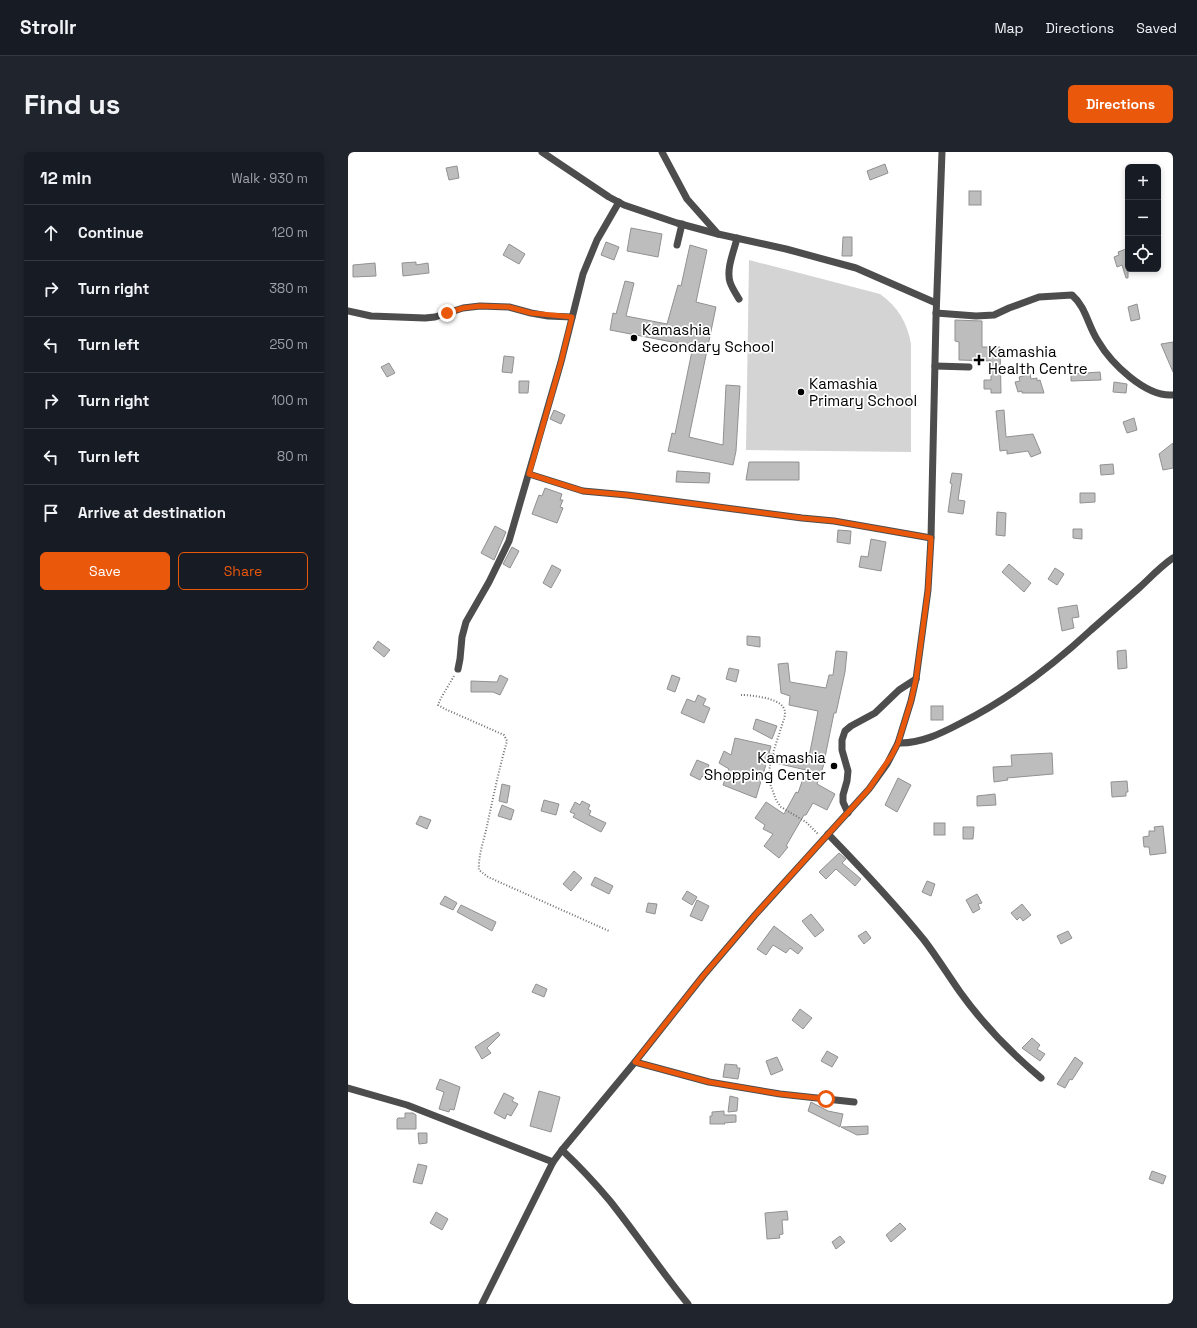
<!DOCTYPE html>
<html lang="en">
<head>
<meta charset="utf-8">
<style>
  :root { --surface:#171b24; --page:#20242c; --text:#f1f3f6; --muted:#9ea1a6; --line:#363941; --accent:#ea580c }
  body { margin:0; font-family:"Space Grotesk",sans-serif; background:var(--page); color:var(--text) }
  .controls { position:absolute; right:12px; top:12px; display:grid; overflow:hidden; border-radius:6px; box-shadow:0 2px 6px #0003 }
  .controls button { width:36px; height:36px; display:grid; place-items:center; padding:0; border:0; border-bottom:1px solid var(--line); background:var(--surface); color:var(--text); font:20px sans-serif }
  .stop { position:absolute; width:12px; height:12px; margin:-9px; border:3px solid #ea580c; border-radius:50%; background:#fff }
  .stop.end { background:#ea580c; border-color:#fff; box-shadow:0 1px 4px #0008 }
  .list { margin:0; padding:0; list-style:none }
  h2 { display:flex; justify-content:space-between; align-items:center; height:52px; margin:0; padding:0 16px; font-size:17px }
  h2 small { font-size:13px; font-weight:400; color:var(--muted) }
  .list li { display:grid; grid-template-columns:26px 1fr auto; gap:12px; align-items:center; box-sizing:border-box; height:56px; padding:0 16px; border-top:1px solid var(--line) }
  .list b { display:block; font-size:15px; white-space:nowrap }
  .list em { font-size:13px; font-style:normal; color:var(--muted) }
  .actions { display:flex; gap:8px; padding:12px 16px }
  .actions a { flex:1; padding:9px 0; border:1px solid var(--accent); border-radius:6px; text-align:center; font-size:14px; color:var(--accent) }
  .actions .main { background:var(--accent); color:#fff }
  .icon { flex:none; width:22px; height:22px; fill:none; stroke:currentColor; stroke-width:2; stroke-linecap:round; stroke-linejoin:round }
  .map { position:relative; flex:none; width:825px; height:1152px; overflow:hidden; border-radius:6px }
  header { display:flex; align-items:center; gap:24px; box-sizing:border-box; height:56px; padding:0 20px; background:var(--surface); border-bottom:1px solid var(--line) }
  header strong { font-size:19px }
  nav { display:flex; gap:22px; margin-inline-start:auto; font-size:14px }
  .intro { display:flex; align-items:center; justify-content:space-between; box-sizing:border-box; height:96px; padding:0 24px }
  h1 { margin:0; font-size:28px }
  .button { padding:10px 18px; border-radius:6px; background:var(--accent); color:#fff; font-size:14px; font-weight:700 }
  main { display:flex; gap:24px; padding:0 24px }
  aside { flex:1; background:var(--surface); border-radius:6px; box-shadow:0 2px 6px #0003 }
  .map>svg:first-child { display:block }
  .green { fill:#d4d4d4 }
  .building { fill:#bdbdbd; stroke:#919191 }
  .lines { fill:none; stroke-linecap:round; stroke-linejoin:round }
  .path { stroke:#6f6f6f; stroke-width:2; stroke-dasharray:1 2; stroke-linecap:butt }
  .minor { stroke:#4d4d4d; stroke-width:7 }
  .route { stroke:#ea580c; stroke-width:5 }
  .poi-dot { fill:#000; stroke:#fff; stroke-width:1.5 }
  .labels { text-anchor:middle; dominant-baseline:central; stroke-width:3.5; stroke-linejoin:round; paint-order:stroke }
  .poi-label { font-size:15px; fill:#000; stroke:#fff; text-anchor:start }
</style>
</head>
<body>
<header>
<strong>Strollr</strong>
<nav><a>Map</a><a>Directions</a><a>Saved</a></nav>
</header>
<div class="intro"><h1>Find us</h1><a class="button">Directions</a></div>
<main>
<aside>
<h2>12 min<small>Walk · 930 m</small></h2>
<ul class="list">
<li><svg class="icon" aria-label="ahead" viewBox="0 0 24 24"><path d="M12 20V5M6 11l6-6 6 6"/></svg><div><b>Continue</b></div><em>120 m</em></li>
<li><svg class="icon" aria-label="right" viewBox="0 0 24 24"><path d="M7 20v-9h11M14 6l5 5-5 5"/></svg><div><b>Turn right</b></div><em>380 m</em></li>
<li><svg class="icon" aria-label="left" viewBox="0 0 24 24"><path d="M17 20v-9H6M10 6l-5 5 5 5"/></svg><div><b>Turn left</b></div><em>250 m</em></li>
<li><svg class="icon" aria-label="right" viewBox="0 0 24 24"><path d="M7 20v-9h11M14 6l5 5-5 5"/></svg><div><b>Turn right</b></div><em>100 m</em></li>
<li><svg class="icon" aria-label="left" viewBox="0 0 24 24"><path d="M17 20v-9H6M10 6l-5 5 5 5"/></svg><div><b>Turn left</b></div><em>80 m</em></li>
<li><svg class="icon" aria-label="arrive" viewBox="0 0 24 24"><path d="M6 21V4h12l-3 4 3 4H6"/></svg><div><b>Arrive at destination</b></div></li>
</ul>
<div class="actions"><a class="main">Save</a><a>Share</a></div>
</aside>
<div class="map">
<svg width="825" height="1152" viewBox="0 0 825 1152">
  <rect width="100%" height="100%" fill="#fff"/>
  <!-- green -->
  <path class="green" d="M401 108 532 142C550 155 559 170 563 192V300L398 298Z"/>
  <!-- building -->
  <g class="building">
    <polygon points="537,12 540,21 522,28 519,19"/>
    <polygon points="109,14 111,26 101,28 98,16"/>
    <rect x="621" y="39" width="12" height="14"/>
    <polygon points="283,76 314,82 310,105 279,99"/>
    <polygon points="495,85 504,85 504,104 494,104"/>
    <polygon points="258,90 271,95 266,108 253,103"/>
    <polygon points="161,92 177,102 171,112 155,103"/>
    <polygon points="342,93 359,98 348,150 368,155 341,285 375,293 378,233 392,234 388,299 385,313 320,299 324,281 327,282 345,194 262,178 265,161 268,162 277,129 286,131 278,164 319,172 330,133 333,134"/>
    <polygon points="778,97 779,100 780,100 780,126 778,126 774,113 769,115 766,105 771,103 770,100"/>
    <polygon points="68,110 68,113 80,111 81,121 55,124 54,111"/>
    <polygon points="27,111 28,124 5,125 5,113"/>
    <polygon points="789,152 792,167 783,169 780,155"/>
    <polygon points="607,168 634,169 634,195 652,195 653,241 643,241 643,237 636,237 636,228 643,228 643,209 611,208 611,190 607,189"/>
    <polygon points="825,190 825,220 813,192"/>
    <polygon points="156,204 166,205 164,221 154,220"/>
    <polygon points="41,211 47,221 39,225 33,215"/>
    <polygon points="752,220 753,228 723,229 723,222"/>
    <polygon points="682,222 683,227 689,226 689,229 692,228 696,241 674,241 674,239 670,240 667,230 672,229 671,225"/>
    <polygon points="171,229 181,229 180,241 171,241"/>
    <polygon points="766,230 779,232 778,241 765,240"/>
    <polygon points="206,258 217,263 213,272 202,267"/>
    <polygon points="656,258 658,285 685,282 693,301 683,305 680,299 659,302 659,298 652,299 648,259"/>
    <polygon points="786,266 789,278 779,281 775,270"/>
    <polygon points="825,291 825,316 815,318 811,302"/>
    <polygon points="401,310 451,310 451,328 398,328"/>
    <polygon points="765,312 766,322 753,323 752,313"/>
    <polygon points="329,319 362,321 361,331 328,330"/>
    <polygon points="604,321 614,322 610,348 617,349 615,362 600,360 604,332 602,331"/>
    <polygon points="197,336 214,342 212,348 215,348 212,355 215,356 209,371 184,362 191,343 194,344"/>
    <polygon points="732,341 747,341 747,350 732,351"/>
    <polygon points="649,360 658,361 657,384 648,383"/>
    <polygon points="147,374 158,380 146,408 133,401"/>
    <polygon points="725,377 734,377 734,387 725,386"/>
    <polygon points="490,378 503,379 502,392 489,390"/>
    <polygon points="523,387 538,390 533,419 511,415 513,404 520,405"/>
    <polygon points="164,395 171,399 162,416 155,412"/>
    <polygon points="661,412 683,431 676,440 654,420"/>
    <polygon points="204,413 213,418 203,436 195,431"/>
    <polygon points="707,416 716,422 709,433 700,427"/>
    <polygon points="729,453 731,465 724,466 726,476 714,479 710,456"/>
    <polygon points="399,484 412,485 412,495 399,493"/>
    <polygon points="30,489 42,498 36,505 25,496"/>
    <polygon points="778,498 779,516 770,517 769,499"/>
    <polygon points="488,499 499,500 497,520 488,561 486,561 475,615 469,632 487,642 479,658 465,651 458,663 456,663 438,694 440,695 431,706 416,694 425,682 415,677 417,673 407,666 418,650 436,662 448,640 450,641 458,618 419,609 408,646 375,633 381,617 371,611 376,599 383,603 387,586 423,594 421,601 460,610 470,559 441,553 442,544 433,541 430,512 440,511 442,530 478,536 481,523 485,523"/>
    <polygon points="381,516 391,518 388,530 378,527"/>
    <polygon points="152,523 160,527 152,543 145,540 123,540 123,529 149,530"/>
    <polygon points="324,523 332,526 327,540 319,537"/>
    <polygon points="350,543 358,547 355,553 362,556 356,571 333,561 339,547 347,550"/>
    <rect x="583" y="554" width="12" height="14"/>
    <polygon points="408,567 429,574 424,587 405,577"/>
    <polygon points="704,601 705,622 659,626 660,628 646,630 645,615 664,614 663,603"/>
    <polygon points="349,608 361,613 356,625 354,624 352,628 342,623"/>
    <polygon points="550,626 563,633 549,660 537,653"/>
    <polygon points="779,629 780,640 778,640 778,644 764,645 763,630"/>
    <polygon points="154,632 162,634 159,651 151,649"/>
    <polygon points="647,642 648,653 629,654 629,644"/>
    <polygon points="196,648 211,652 208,663 193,659"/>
    <polygon points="234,649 242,653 240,657 243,659 241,663 258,671 253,680 225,665 227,662 222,660 227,650 232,653"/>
    <polygon points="154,653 166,658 163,668 150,664"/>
    <polygon points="72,664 83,668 79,677 68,672"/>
    <rect x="586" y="671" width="11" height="12"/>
    <polygon points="815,674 818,701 802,703 801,695 796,695 795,685 801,684 801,679 807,679 806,675"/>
    <polygon points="615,675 626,675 625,687 615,687"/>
    <polygon points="491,701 498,707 494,711 513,727 507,734 488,717 478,727 471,720"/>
    <polygon points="226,719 234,726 223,739 215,732"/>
    <polygon points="247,725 265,734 261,742 243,733"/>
    <polygon points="579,729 587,732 583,744 574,740"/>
    <polygon points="339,739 349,745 344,753 334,747"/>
    <polygon points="629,742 634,751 630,752 632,757 625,761 618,748"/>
    <polygon points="97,744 109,751 105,758 92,752"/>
    <polygon points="349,748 361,754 354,769 342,764"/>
    <polygon points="300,751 309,752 307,762 298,760"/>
    <polygon points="674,752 683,763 675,769 672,765 669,768 663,761"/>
    <polygon points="113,753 148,770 144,779 109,760"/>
    <polygon points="463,762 476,778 467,785 454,769"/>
    <polygon points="426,774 455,796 450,802 442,796 438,801 425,793 418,803 409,797"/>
    <polygon points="518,779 523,786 516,792 510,784"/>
    <polygon points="720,779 724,786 713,792 709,784"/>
    <polygon points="188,832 199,837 196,845 184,840"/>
    <polygon points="452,857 464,866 455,877 444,868"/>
    <polygon points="150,880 152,883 139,896 143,901 134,907 127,895"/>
    <polygon points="684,886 692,893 689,897 697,902 692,909 674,896"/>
    <polygon points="479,899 490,905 484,915 473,909"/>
    <polygon points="429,905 435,918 423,923 418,909"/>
    <polygon points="727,905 735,911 724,928 722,927 717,936 709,932"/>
    <polygon points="377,912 389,913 389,916 392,916 390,927 375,925"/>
    <polygon points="92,927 112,935 106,958 102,957 101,960 91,957 96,940 88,937"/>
    <polygon points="191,939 212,945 203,980 182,974"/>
    <polygon points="156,941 166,946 164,949 170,952 163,964 159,962 157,967 146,961"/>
    <polygon points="382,944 390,946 389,959 380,960"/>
    <polygon points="463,950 480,959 495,962 492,975 460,959"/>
    <polygon points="376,959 376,963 388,963 388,970 376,971 377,972 362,972 362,964 364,964 364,960"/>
    <polygon points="57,961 65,961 68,963 68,977 49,977 49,967 50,966 57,966"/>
    <polygon points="520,974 520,982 509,983 493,975"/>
    <polygon points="70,981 79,981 79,991 71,992"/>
    <polygon points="70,1012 79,1014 74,1032 65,1030"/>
    <polygon points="804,1019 818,1024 815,1032 801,1027"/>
    <polygon points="439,1059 440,1068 434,1068 435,1082 431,1083 432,1086 419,1087 417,1061"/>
    <polygon points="88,1060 100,1067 94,1078 82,1071"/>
    <polygon points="552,1071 558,1077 543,1090 538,1083"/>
    <polygon points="492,1084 497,1090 488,1097 484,1090"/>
  </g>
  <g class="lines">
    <!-- path -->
    <g class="path">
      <path d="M106 524 93 546 90 553 97 557 156 583 159 589C151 617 145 646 139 674 136 688 130 704 131 718L140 725 261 779"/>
      <path d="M393 543C403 543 430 546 435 555 438 559 437 563 436 567L423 607 420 626 428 648 433 655 458 670 470 682"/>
    </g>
    <!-- minor -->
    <g class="minor">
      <polyline points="194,0 261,45 276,53 329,71 370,82 438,97 508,116 588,151"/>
      <polyline points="314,0 339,47 370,82"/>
      <path d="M389 86C386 100 378 116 382 130 384 136 388 142 391 147"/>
      <polyline points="329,93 334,72"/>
      <polyline points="0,159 23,164 77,166 87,165 115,156 132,154 161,155 183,161 200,164 224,165"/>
      <path d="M588 161 628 164 646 163 661 156 691 145 724 143C738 155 740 174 750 189 763 211 797 245 825 243"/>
      <polyline points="587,214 621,215"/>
      <polyline points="181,322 235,339 279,343 454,366 486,369 583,386"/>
      <polyline points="110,517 112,507 114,485 118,470 141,430 161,389 213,210 235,122 249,88 271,50"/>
      <path d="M550 591C572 592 594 581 613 571 661 547 704 514 743 478 759 464 775 450 791 436 802 426 812 415 825 406"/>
      <polyline points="500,661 495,650 495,643 499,629 500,619 494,598 494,588 497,579 503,574 527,561 551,538 568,527"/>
      <path d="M480 682C513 716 546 751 576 788 589 805 600 823 612 840 635 872 663 901 693 926"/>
      <polyline points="287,910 361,930 432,942 506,950"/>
      <polyline points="0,936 59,953 205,1010"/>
      <path d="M214 998C231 1014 247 1031 262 1049 289 1083 313 1119 340 1152"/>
      <polyline points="134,1152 205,1010 214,998 287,910 355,824 407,763 521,637 539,612 550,591 563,549 568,527 580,438 583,386 588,166 594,0"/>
    </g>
  </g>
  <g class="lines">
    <!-- route -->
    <polyline class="route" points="99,161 115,156 132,154 161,155 183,161 224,165 213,210 181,322 235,339 279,343 454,366 486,369 583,386 580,438 568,527 563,549 550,591 544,603 521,637 407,763 355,824 287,910 361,930 432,942 478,947"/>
  </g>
  <!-- markers -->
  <g class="poi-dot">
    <circle cx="286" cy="186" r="4"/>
    <path d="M629 202h4v4h4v4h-4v4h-4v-4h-4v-4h4z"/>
    <circle cx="453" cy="240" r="4"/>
    <circle cx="486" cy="614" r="4"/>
  </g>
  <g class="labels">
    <!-- poi labels -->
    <g class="poi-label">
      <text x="294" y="177">Kamashia<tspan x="294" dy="17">Secondary School</tspan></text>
      <text x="640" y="199">Kamashia<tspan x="640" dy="17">Health Centre</tspan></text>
      <text x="461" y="231">Kamashia<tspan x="461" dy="17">Primary School</tspan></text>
      <text x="478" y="605" text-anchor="end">Kamashia<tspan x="478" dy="17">Shopping Center</tspan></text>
    </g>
  </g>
</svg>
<div class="controls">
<button>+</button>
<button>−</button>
<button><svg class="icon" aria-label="locate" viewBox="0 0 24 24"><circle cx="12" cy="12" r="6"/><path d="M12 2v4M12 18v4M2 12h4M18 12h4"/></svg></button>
</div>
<div class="stop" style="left:478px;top:947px"></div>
<div class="stop end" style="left:99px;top:161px"></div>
</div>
</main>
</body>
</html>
